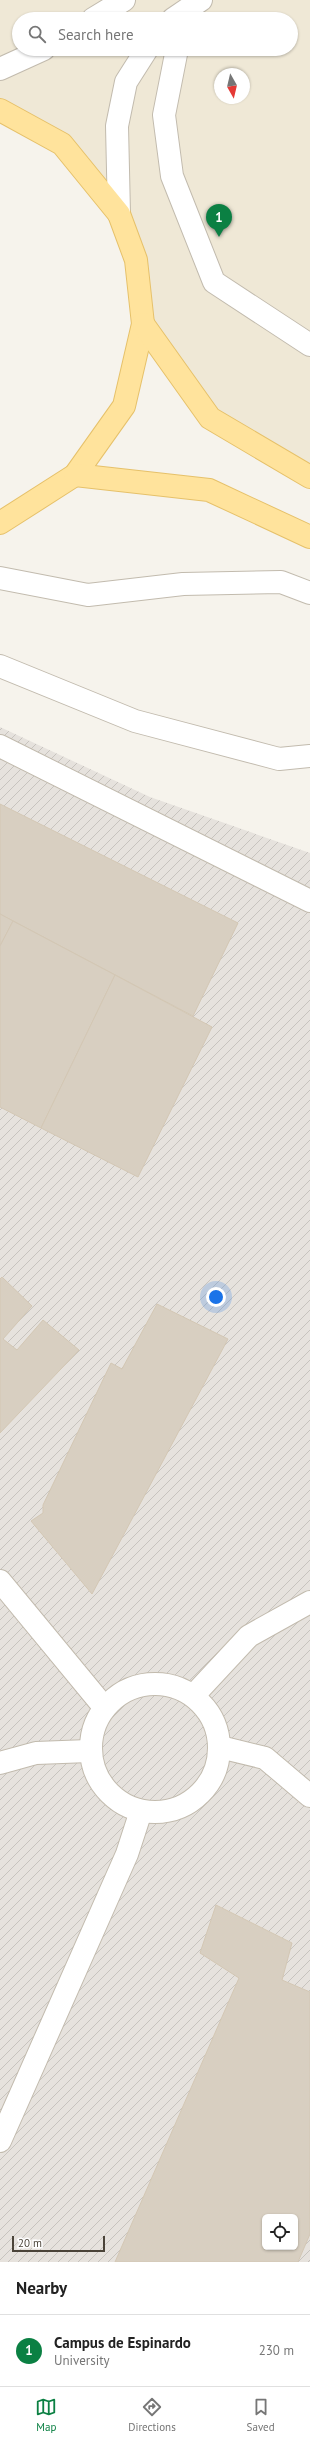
<!DOCTYPE html>
<html lang="en">
<head>
<meta charset="utf-8">
<style>
  :root { --surface:#fff; --page:#f6f6f6; --text:#222; --muted:#767676; --line:#e0e0e0; --accent:#0b8043 }
  body { margin:0; font-family:"PT Sans",sans-serif; background:var(--page); color:var(--text) }
  .controls { position:absolute; right:12px; bottom:12px; display:grid; overflow:hidden; border-radius:6px; box-shadow:0 1px 3px #0004 }
  .controls button { width:36px; height:36px; display:grid; place-items:center; padding:0; border:0; border-bottom:1px solid var(--line); background:var(--surface); color:var(--text); font:20px sans-serif }
  .compass { position:absolute; left:214px; top:68px; width:36px; height:36px; border-radius:50%; background:var(--surface); box-shadow:0 1px 3px #0004; rotate:172deg }
  .scale { position:absolute; left:12px; bottom:10px; width:93px; box-sizing:border-box; padding-left:4px; border:2px solid #4b4439; border-top:0; font-size:11px; line-height:14px; white-space:nowrap; color:#4b4439; -webkit-text-stroke:3px #fff; paint-order:stroke }
  .you { position:absolute; left:216px; top:1297px; width:14px; height:14px; margin:-10px; border:3px solid #fff; border-radius:50%; background:#1a73e8; box-shadow:0 0 0 6px #1a73e833 }
  .badge { display:grid; place-items:center; width:26px; height:26px; border-radius:50%; background:var(--accent); color:#fff; font-size:13px; font-weight:700 }
  .pin { position:absolute; translate:-50% -33px; filter:drop-shadow(0 1px 2px #0008) }
  .pin::after { content:''; position:absolute; top:21px; width:14px; height:12px; background:inherit; clip-path:polygon(0 0,100% 0,50% 100%) }
  .list { margin:0; padding:0; list-style:none }
  h2 { display:flex; justify-content:space-between; align-items:center; height:52px; margin:0; padding:0 16px; font-size:17px }
  h2 small { font-size:13px; font-weight:400; color:var(--muted) }
  .list li { display:grid; grid-template-columns:26px 1fr auto; gap:12px; align-items:center; box-sizing:border-box; height:72px; padding:0 16px; border-top:1px solid var(--line) }
  .list b { display:block; font-size:15px; white-space:nowrap }
  .list p { margin:0; font-size:13px; white-space:nowrap; color:var(--muted) }
  .list em { font-size:13px; font-style:normal; color:var(--muted) }
  .icon { flex:none; width:22px; height:22px; fill:none; stroke:currentColor; stroke-width:2; stroke-linecap:round; stroke-linejoin:round }
  .map { position:relative; flex:none; width:310px; height:2262px; overflow:hidden }
  .search { position:absolute; background:var(--surface); box-shadow:0 1px 3px #0004; left:12px; right:12px; top:12px; height:44px; display:flex; align-items:center; gap:10px; box-sizing:border-box; padding:0 14px; border-radius:22px; color:var(--muted); font-size:15px }
  .sheet { height:124px; background:var(--surface) }
  nav { display:flex; justify-content:space-around; align-items:center; box-sizing:border-box; height:56px; border-top:1px solid var(--line); background:var(--surface); font-size:11px; color:var(--muted) }
  nav a { display:grid; justify-items:center; gap:2px }
  nav .on { color:var(--accent) }
  .map>svg:first-child { display:block }
  .industrial { fill:url(#industrial-furrows); fill-rule:evenodd }
  .education { fill:#efe8d6; fill-rule:evenodd }
  .building { fill:#d8cfc1; stroke:#d3c7b4; fill-rule:evenodd }
  .lines { fill:none; stroke-linecap:round; stroke-linejoin:round }
  .minor-casing { stroke:#c2bbae; stroke-width:24 }
  .primary-casing { stroke:#e6c16a; stroke-width:24 }
  .minor { stroke:#fff; stroke-width:22 }
  .primary { stroke:#ffe39c; stroke-width:22 }
</style>
</head>
<body>
<div class="map">
<svg width="310" height="2262" viewBox="0 0 310 2262">
  <defs>
    <pattern id="industrial-furrows" width="10" height="10" patternUnits="userSpaceOnUse"><rect width="10" height="10" fill="#e6e2dd"/><path d="M-1 1l2-2M0 10L10 0M9 11l2-2" fill="none" stroke="#c7c3be"/></pattern>
  </defs>
  <rect width="100%" height="100%" fill="#f6f3ec"/>
  <!-- industrial -->
  <path class="industrial" d="M0 727 150 797 310 853V2262H0ZM265 2217H295V2247H265Z"/>
  <!-- education -->
  <path class="education" d="M0 0H310V477L210 418 143 324 136 260 62 144 0 110ZM19 19H291V49H19ZM220 74H244V98H220Z"/>
  <!-- building -->
  <g class="building">
    <polygon points="0,804 238,923 193,1016 0,914"/>
    <polygon points="0,914 13,921 0,946"/>
    <polygon points="13,921 115,975 41,1128 0,1107 0,946"/>
    <polygon points="115,975 212,1027 138,1177 41,1128"/>
    <polygon points="2,1277 32,1306 3,1339 17,1350 43,1320 79,1350 0,1433 0,1279"/>
    <polygon points="157,1304 228,1339 92,1594 31,1521 43,1513 43,1505 111,1363 122,1369"/>
    <path d="M216 1905 292 1943 282 1980 310 1992V2234L298 2262H115L239 1978 200 1953ZM265 2217H295V2247H265Z"/>
  </g>
  <g class="lines">
    <!-- minor casing -->
    <g class="minor-casing">
      <g id="minor">
        <polyline points="93,19 124,0"/>
        <polyline points="173,19 201,0"/>
        <polyline points="177,49 164,115 172,176 214,282 310,345"/>
        <polyline points="0,69 44,49"/>
        <polyline points="119,214 117,126 126,82 147,49"/>
        <polyline points="0,578 88,595 183,584 281,582 310,593"/>
        <polyline points="0,666 135,721 279,759 310,756"/>
        <polyline points="0,746 310,901"/>
        <polyline points="0,1581 104,1707"/>
        <circle cx="155" cy="1748" r="64"/>
        <polyline points="194,1695 249,1636 310,1602"/>
        <polyline points="220,1747 265,1758 310,1796"/>
        <polyline points="0,1763 36,1753 89,1751"/>
        <polyline points="0,2141 127,1854 141,1811"/>
      </g>
    </g>
    <!-- primary casing -->
    <g class="primary-casing">
      <g id="primary">
        <polyline points="0,110 62,144 119,214 136,260 143,324 124,406 75,475 0,523"/>
        <polyline points="143,324 210,418 310,477"/>
        <polyline points="75,475 209,490 310,537"/>
      </g>
    </g>
    <!-- minor -->
    <use href="#minor" class="minor"/>
    <!-- primary -->
    <use href="#primary" class="primary"/>
  </g>
</svg>
<div class="controls">
<button><svg class="icon" aria-label="locate" viewBox="0 0 24 24"><circle cx="12" cy="12" r="6"/><path d="M12 2v4M12 18v4M2 12h4M18 12h4"/></svg></button>
</div>
<svg class="compass" viewBox="-18 -18 36 36"><path d="M0-13l5 13h-10z" fill="#e53935"/><path d="M0 13l5-13h-10z" fill="#767676"/></svg>
<div class="scale">20 m</div>
<div class="you"></div>
<div class="pin badge" style="left:219px;top:237px">1</div>
<div class="search"><svg class="icon" aria-label="search" viewBox="0 0 24 24"><circle cx="10" cy="10" r="6"/><path d="M15 15l6 6"/></svg>Search here</div>
</div>
<section class="sheet">
<h2>Nearby<small></small></h2>
<ul class="list">
<li><span class="badge">1</span><div><b>Campus de Espinardo</b><p>University</p></div><em>230 m</em></li>
</ul>
</section>
<nav>
<a class="on"><svg class="icon" aria-label="map" viewBox="0 0 24 24"><path d="M3 6l6-2 6 2 6-2v14l-6 2-6-2-6 2zM9 4v14M15 6v14"/></svg>Map</a>
<a><svg class="icon" aria-label="directions" viewBox="0 0 24 24"><path d="M12 3l9 9-9 9-9-9zM9 14v-3h6M13 9l2 2-2 2"/></svg>Directions</a>
<a><svg class="icon" aria-label="saved" viewBox="0 0 24 24"><path d="M7 4h10v16l-5-4-5 4z"/></svg>Saved</a>
</nav>
</body>
</html>
